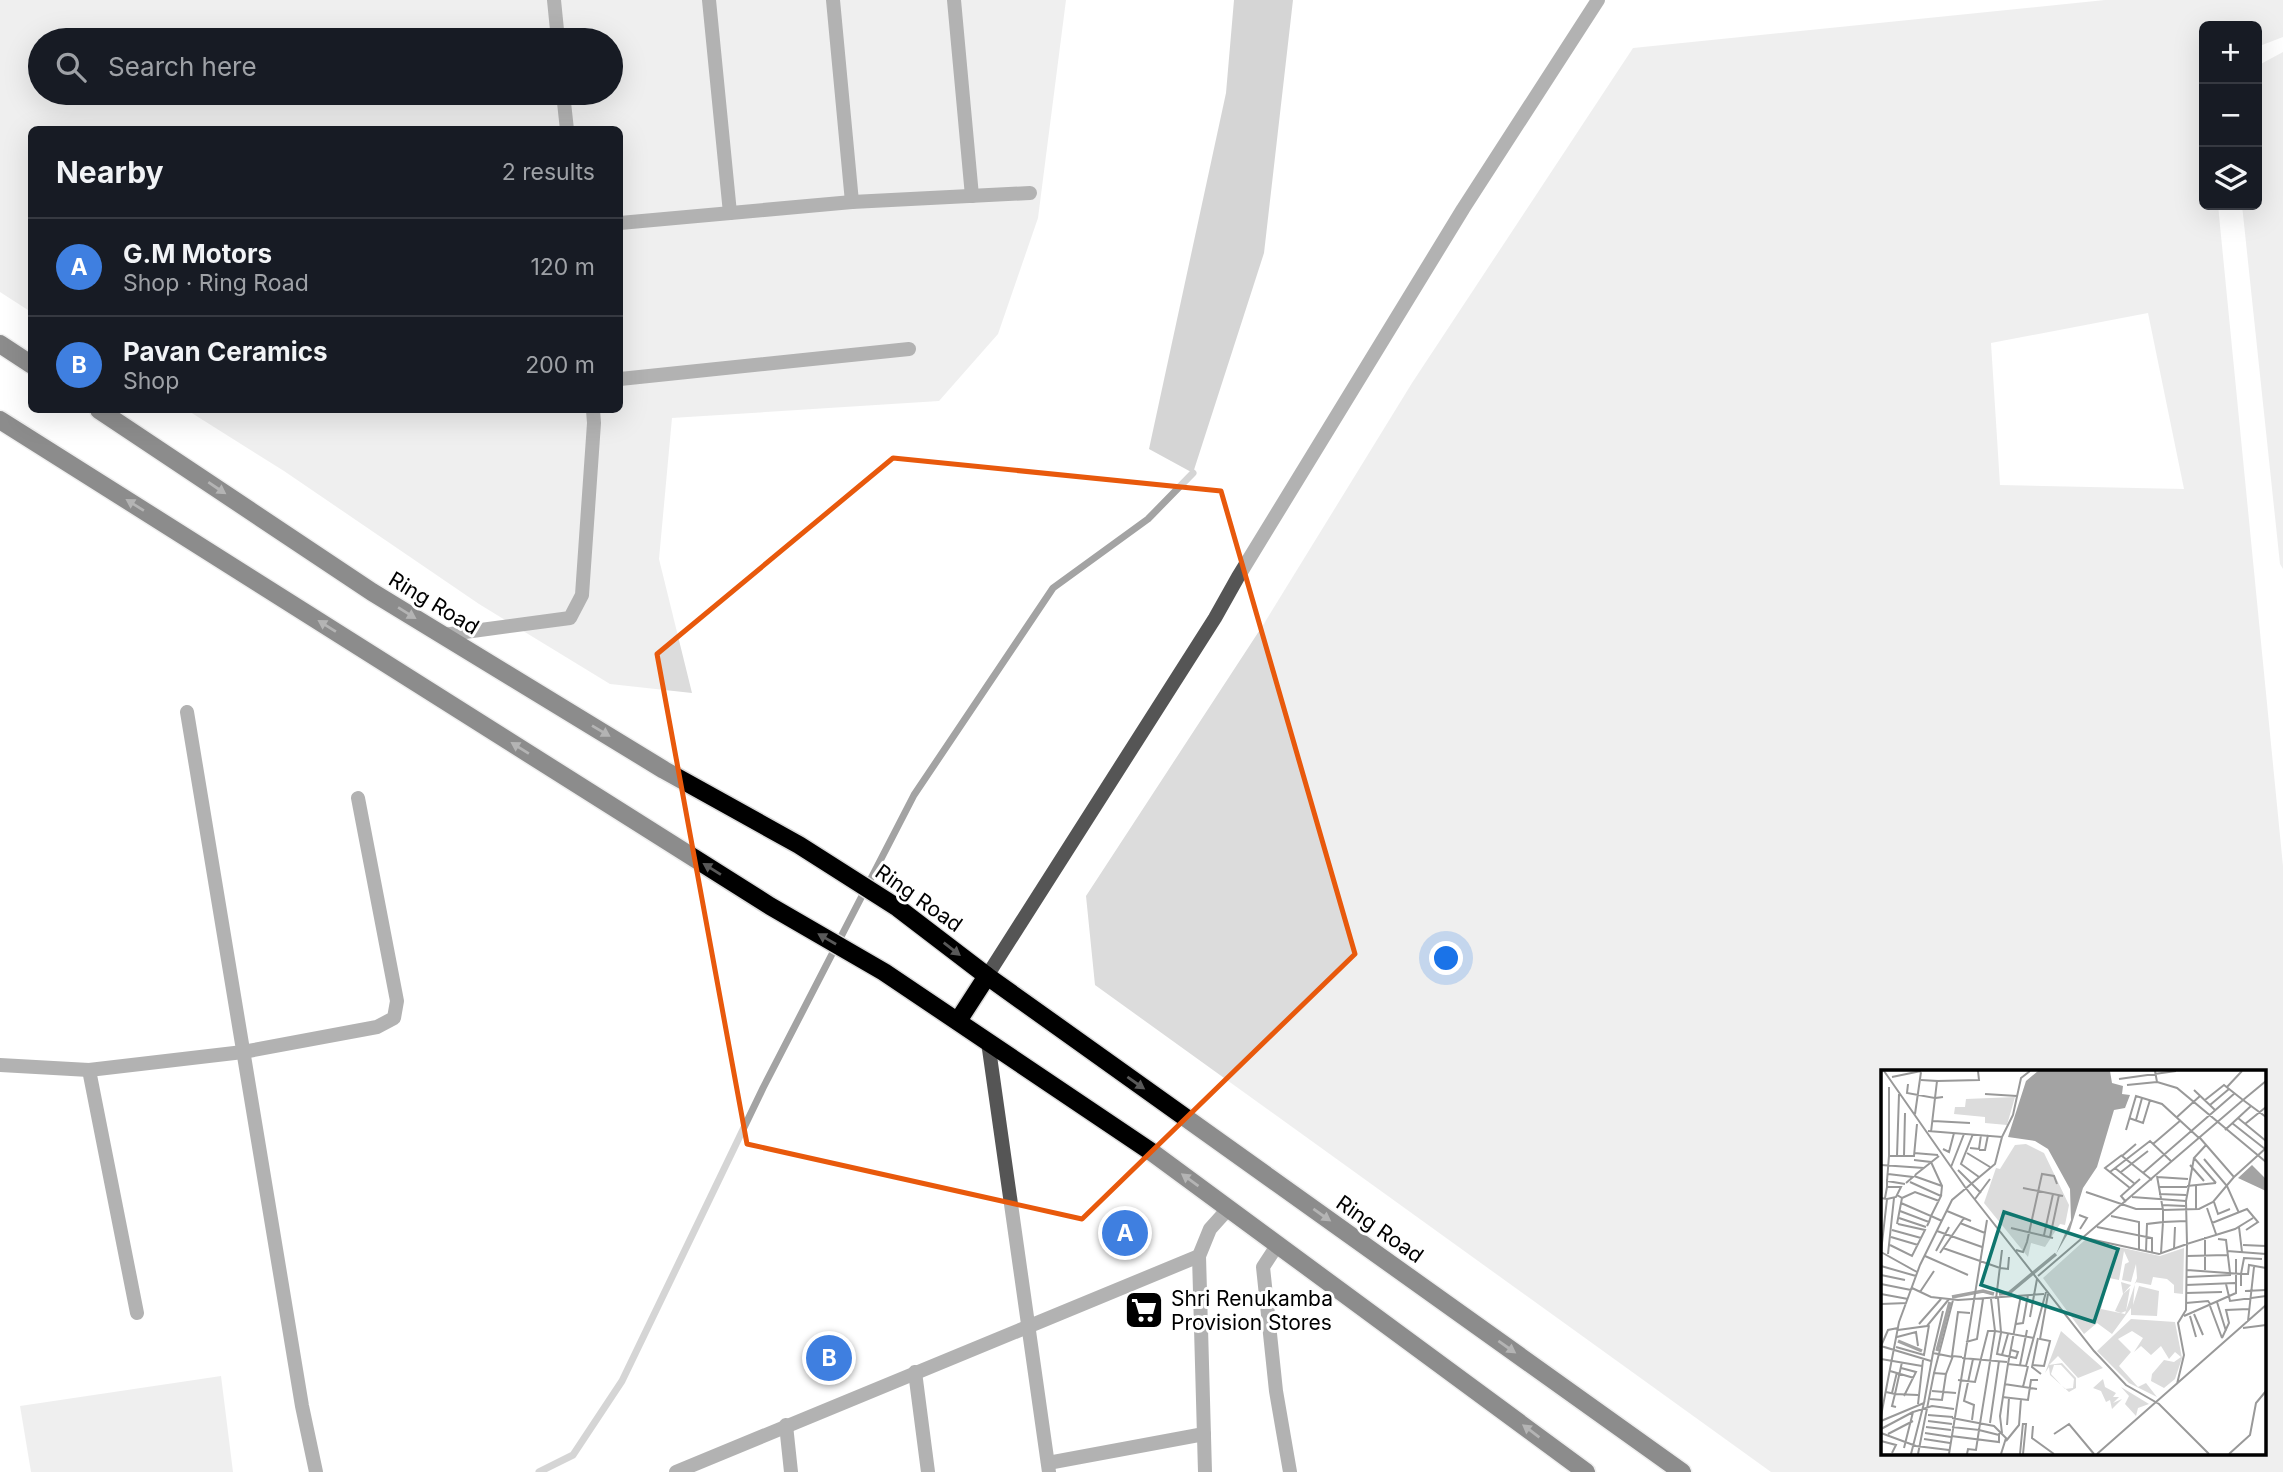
<!DOCTYPE html>
<html lang="en">
<head>
<meta charset="utf-8">
<style>
  :root { --surface:#171b24; --page:#20242c; --text:#f1f3f6; --muted:#9ea1a6; --line:#363941; --accent:#8c9099 }
  body { margin:0; font-family:Inter,sans-serif; background:var(--page); color:var(--text) }
  .controls { position:absolute; right:21px; top:21px; display:grid; overflow:hidden; border-radius:10px; box-shadow:0 7px 28px #0002 }
  .controls button { width:63px; height:63px; display:grid; place-items:center; padding:0; border:0; border-bottom:2px solid var(--line); background:var(--surface); color:var(--text); font:35px sans-serif }
  .you { position:absolute; left:1447px; top:959px; width:24px; height:24px; margin:-18px; border:5px solid #fff; border-radius:50%; background:#1a73e8; box-shadow:0 0 0 10px #1a73e833 }
  .badge { display:grid; place-items:center; width:46px; height:46px; border-radius:50%; background:var(--accent); color:#fff; font-size:23px; font-weight:700 }
  .pin { position:absolute; translate:-50% -50%; border:4px solid #fff; box-shadow:0 2px 7px #0006 }
  .list { margin:0; padding:0; list-style:none }
  h2 { display:flex; justify-content:space-between; align-items:center; height:91px; margin:0; padding:0 28px; font-size:30px }
  h2 small { font-size:23px; font-weight:400; color:var(--muted) }
  .list li { display:grid; grid-template-columns:46px 1fr auto; gap:21px; align-items:center; box-sizing:border-box; height:98px; padding:0 28px; border-top:2px solid var(--line) }
  .list b { display:block; font-size:26px; white-space:nowrap }
  .list p { margin:0; font-size:23px; white-space:nowrap; color:var(--muted) }
  .list em { font-size:23px; font-style:normal; color:var(--muted) }
  .icon { flex:none; width:38px; height:38px; fill:none; stroke:currentColor; stroke-width:2; stroke-linecap:round; stroke-linejoin:round }
  .map { position:relative; flex:none; width:2283px; height:1472px; overflow:hidden }
  .search { position:absolute; background:var(--surface); box-shadow:0 7px 28px #0002; left:28px; top:28px; width:595px; height:77px; display:flex; align-items:center; gap:18px; box-sizing:border-box; padding:0 24px; border-radius:38px; color:var(--muted); font-size:26px }
  .panel { position:absolute; background:var(--surface); box-shadow:0 7px 28px #0002; left:28px; top:126px; width:595px; height:287px; border-radius:10px }
  .map>svg:first-child { display:block }
  .green { fill:#dcdcdc; fill-rule:evenodd }
  .water { fill:#a3a3a3 }
  .lines { fill:none; stroke-linecap:round; stroke-linejoin:round }
  .stream { stroke:#a3a3a3; stroke-width:7 }
  .primary-casing { stroke:#dbdbdb; stroke-width:21 }
  .minor { stroke:#555; stroke-width:14 }
  .primary { stroke:#000; stroke-width:18 }
  .oneway { fill:#595959 }
  .marked { fill:none; stroke:#e8590c; stroke-width:5; stroke-linejoin:round }
  .labels { text-anchor:middle; dominant-baseline:central; stroke-width:6; stroke-linejoin:round; paint-order:stroke }
  .street-label { font-size:21px; fill:#000; stroke:#fff }
  .poi-label { font-size:21px; fill:#000; stroke:#fff; text-anchor:start }
  .inset-river { fill:none; stroke:#a3a3a3; stroke-width:3.5 }
  .inset-road { fill:none; stroke:#999; stroke-width:2 }
  .view { fill:#0f766e; fill-opacity:0.15; stroke:#0f766e; stroke-width:3.5 }
  .inset-edge { fill:none; stroke:#000; stroke-width:3.5 }
</style>
</head>
<body>
<div class="map">
<svg width="2283" height="1472" viewBox="0 0 2283 1472">
  <rect width="100%" height="100%" fill="#fff"/>
  <!-- green -->
  <g class="green">
    <path d="M0 0H1066L1038 218 998 334 939 401 672 418 659 559 692 693 610 684 479 604 284 471 187 410H620V130H32L31 312 0 292ZM40 40H611V93H40Z"/>
    <path d="M2105 0H2283V37L2257 47V26H2204V205H2218L2283 866V1472H1771L1095 985 1086 896 1265 622 1412 383 1633 48ZM2148 313 2184 489 2000 485 1991 343ZM1882 1071H2264V1453H1882Z"/>
    <polygon points="2283,52 2283,569 2280,564 2242,205 2257,205 2257,66"/>
    <polygon points="221,1376 233,1472 31,1472 20,1406"/>
  </g>
  <!-- water -->
  <polygon class="water" points="1234,0 1293,0 1264,253 1193,473 1149,449 1226,93"/>
  <g class="lines">
    <!-- stream -->
    <polyline class="stream" points="539,1472 573,1455 622,1381 763,1088 914,795 1053,588 1148,519 1193,473"/>
    <!-- primary casing -->
    <g class="primary-casing">
      <g id="primary">
        <polyline points="0,344 32,365"/>
        <polyline points="99,410 372,592 664,770 799,845 898,908 987,976 1682,1472"/>
        <polyline points="0,420 770,906 884,972 1153,1153 1586,1472"/>
        <polyline points="958,1021 987,976"/>
      </g>
    </g>
    <!-- minor -->
    <g class="minor">
      <polyline points="554,0 558,40"/>
      <polyline points="709,0 730,213"/>
      <polyline points="833,0 852,202"/>
      <polyline points="954,0 972,196"/>
      <polyline points="563,93 567,130"/>
      <polyline points="620,223 852,202 1030,193"/>
      <polyline points="620,379 909,349"/>
      <polyline points="443,635 570,618 582,595 594,423 593,410"/>
      <polyline points="187,712 302,1406 316,1472"/>
      <polyline points="987,976 1215,618 1238,577 1463,209 1598,0"/>
      <polyline points="988,1042 1049,1472"/>
      <polyline points="0,1065 89,1070 243,1052 377,1027 394,1018 397,1001 358,798"/>
      <polyline points="89,1070 137,1313"/>
      <polyline points="1278,1244 1263,1267 1276,1391 1290,1472"/>
      <polyline points="915,1372 928,1472"/>
      <polyline points="786,1425 791,1472"/>
      <polyline points="1048,1463 1204,1434"/>
      <polyline points="676,1472 1199,1256"/>
      <polyline points="1205,1472 1199,1256 1210,1229 1228,1209"/>
    </g>
    <!-- primary -->
    <use href="#primary" class="primary"/>
  </g>
  <!-- one-way arrows -->
  <defs><path id="oneway-solid" d="M-6-.8H1V-3.2L6.5 0L1 3.2V.8H-6Z" transform="scale(1.75)"/></defs>
  <g class="oneway">
    <use href="#oneway-solid" transform="translate(217 488) rotate(34)"/>
    <use href="#oneway-solid" transform="translate(135 505) rotate(-148)"/>
    <use href="#oneway-solid" transform="translate(407 613) rotate(32)"/>
    <use href="#oneway-solid" transform="translate(327 626) rotate(-148)"/>
    <use href="#oneway-solid" transform="translate(601 731) rotate(31)"/>
    <use href="#oneway-solid" transform="translate(520 748) rotate(-148)"/>
    <use href="#oneway-solid" transform="translate(712 869) rotate(-148)"/>
    <use href="#oneway-solid" transform="translate(827 939) rotate(-150)"/>
    <use href="#oneway-solid" transform="translate(952 949) rotate(38)"/>
    <use href="#oneway-solid" transform="translate(1136 1083) rotate(35)"/>
    <use href="#oneway-solid" transform="translate(1190 1180) rotate(-144)"/>
    <use href="#oneway-solid" transform="translate(1322 1215) rotate(35)"/>
    <use href="#oneway-solid" transform="translate(1507 1347) rotate(35)"/>
    <use href="#oneway-solid" transform="translate(1531 1431) rotate(-143)"/>
  </g>
  <!-- marked area -->
  <path d="M0 0H2283V1472H0ZM893 458 1221 491 1355 954 1082 1219 747 1144 657 654Z" fill="#fff" fill-opacity=".55" fill-rule="evenodd"/>
  <path class="marked" d="M893 458 1221 491 1355 954 1082 1219 747 1144 657 654Z"/>
  <!-- icons -->
  <defs>
    <g id="supermarket-square" transform="scale(2.0125)"><rect x="-9" y="-9" width="18" height="18" rx="4" fill="#000" stroke="#fff"/><path d="M-6-5.5h2.5l.6 2H6L4.5 2H-2.5L-4.4-4H-6ZM-1.5 3.2a1.3 1.3 0 1 0 .1 0ZM3 3.2a1.3 1.3 0 1 0 .1 0Z" fill="#fff"/></g>
  </defs>
  <g fill-rule="evenodd">
    <use href="#supermarket-square" x="1144" y="1310"/>
  </g>
  <g class="labels">
    <!-- street labels -->
    <g class="street-label">
      <text transform="translate(434 603) rotate(31)">Ring Road</text>
      <text transform="translate(919 898) rotate(35)">Ring Road</text>
      <text transform="translate(1380 1229) rotate(35)">Ring Road</text>
    </g>
    <!-- poi labels -->
    <g class="poi-label">
      <text x="1171" y="1298">Shri Renukamba<tspan x="1171" dy="24">Provision Stores</tspan></text>
    </g>
  </g>
  <!-- overview -->
  <g transform="translate(1881 1070)">
    <rect width="385" height="385" fill="#fff"/>
    <path d="M134 27 126 55 104 53V47L73 44 74 37H84L85 29ZM145 74 163 83 188 135 184 155 179 154 164 177 150 173 147 187 103 133 115 98 119 99 134 75ZM204 170 279 186 303 178 302 224 293 223V215L286 209 272 207 270 215 254 212 252 235 258 216 278 221 276 246 250 245V238L231 264 216 253 203 264 162 208ZM234 181 228 208 238 210 243 181 248 192 244 194 241 210 250 212 255 194 256 208 244 244 220 239ZM240 212 250 215 242 224 249 218 245 241 240 243 234 241 242 224ZM250 249 294 252 301 288 294 309 283 318 270 311 271 304 283 290 293 292 300 287 294 282 288 289 280 276 270 285 260 276 253 282 262 268 251 261 237 269 250 282 238 296 257 317 265 313 276 327 248 313 216 281ZM180 261 222 298 197 308 177 286 168 295 181 293 195 308V318L188 322 169 305 168 297 164 303ZM173 295H180L193 309 192 318 184 319 170 304ZM222 309 224 317 235 323 232 327H238L232 333 241 329 231 339 229 330 225 332 220 321 212 318ZM240 317 268 334 257 338 255 346 244 334 248 326Z" fill="#dcdcdc" fill-rule="evenodd"/>
    <path d="M157 1H229L231 13 242 16 241 24 249 25 244 38 233 40 216 97 202 118 189 160 175 184 190 150 189 119 167 79 154 71 127 67 145 11ZM371 95 385 109V121L357 108Z" fill="#a3a3a3"/>
    <path class="inset-river" d="M118 224 128 223 175 184M71 227 102 221 113 224M17 271 41 281M56 281 69 232"/>
    <path class="inset-road" d="M3 1 84 117 213 281 245 315 278 334 328 384M274 1 276 12 296 18 385 92M11 7 40 1M238 9 295 1M40 10 56 11 54 28 62 27M56 11 98 10 97 1M27 14 26 23 54 28 50 62M246 15 276 12M346 17 361 1M313 20 334 40M104 24 136 26M324 30 343 15 362 30 385 11M329 35 348 19M34 44 40 2M296 47 319 26M248 48 262 53 269 30M357 48 385 71M255 50 261 28M52 51 89 53M351 53 384 79M364 54 385 37M245 60 255 26 281 34 318 68M344 60 370 36M47 61 121 67 132 45 140 8 149 1M92 64 80 94 98 107M255 74 241 86 271 110M272 74 300 50M325 75 313 88 335 113M89 78 98 79 100 65M62 79 68 82 73 63M98 80H104L107 65M33 83 57 85M86 83 109 97M241 85 224 98 249 118M8 86V17M16 86 18 24M23 86 24 43M313 88 305 131 306 174 354 159 372 148M323 89 346 116 358 143M33 90 50 92 61 116M0 95 43 98M309 95 323 111M70 97 83 64M234 98 254 114M77 100 100 123M229 102 269 71 291 92M240 102 267 81M262 103 354 23M7 104 32 107 25 113M34 105 58 86M33 106 61 116 60 126M276 106 282 140 318 139 332 132 353 107 319 68M276 107 307 109M353 107 385 78M6 111 8 86H33L36 54M29 112 60 126 50 146 61 151M306 116 335 113M6 117V111L24 114M277 117H306M142 118 182 126M205 122 255 139H282M278 124 305 125M251 127 305 131M0 128 6 129 0 182M4 128 6 117H20L15 127 6 129M21 128 34 122 58 131M94 129 109 109M245 132 240 126 259 109M333 132 337 144 349 139M20 133 50 146 48 152M281 135 304 136M326 138 335 164M315 140V115M19 141 48 152 46 156M66 141 90 151M198 145 206 148 199 159M230 146 258 152V180M18 148 45 157M79 153 104 163M331 153 366 139 377 152 365 160M16 154 21 128 16 125M216 157 271 168V182M358 157 361 182M130 158 172 168M11 160 40 168M56 161 101 177M163 165 172 124M10 167 37 175M169 167 178 125M204 168 278 184 306 174 305 240 297 253 303 285 296 314M337 169 345 170 349 203M9 175 31 186 44 160 17 154M362 175 385 176M62 178 119 198 127 199 128 187M293 179 294 157M135 180 142 182 146 172 161 104 173 106 176 114M55 181 68 157M265 181 266 154 282 152V140M346 181 385 184M0 182 36 202M59 183 83 148M280 183 282 152 305 151M7 184 13 128M44 186 87 205M306 186 346 185M381 189 363 188 360 204H367L368 195 385 198M0 196 35 206M306 200 360 204V216M324 200V167M0 205 24 210M157 206 362 30 385 47M306 207 350 205M0 214 30 220M345 214 349 231 385 226M305 215 354 213M31 218 50 227 77 230 163 224M364 221 385 220M39 222 53 201M305 223 341 222M0 224 27 229M117 228 120 262M110 229 114 261 153 268M115 229 121 180M336 232 345 261M305 233 327 231 330 235M0 234 26 233M329 236 341 268M313 244 322 265M303 246 355 223V189M309 246 315 267M149 247 156 209M367 251 373 197M38 254 60 229M135 254 142 253 147 225M17 258 7 260 0 276 50 291M362 258 385 255M17 260 46 256 68 229M120 263 116 284 121 285M127 264 121 285 135 288 137 282 130 280M16 267 35 262 37 276M157 268 151 297 160 304M341 268 348 253 345 240 368 239M85 272 96 269 102 229M15 277 43 285 48 255M52 283 62 241M71 286 77 242 89 243M81 288 126 292M0 289 41 296M21 292 14 324 37 325M127 294 140 225M139 295 146 260M151 295 163 296 169 271 159 269 167 224M20 298 35 302 23 326M9 301 33 308M53 303 72 230M65 304 72 286 81 287M123 314 156 319M142 317 147 296M51 321 75 323M5 322 14 324 11 336 15 337M11 323 16 302M121 327 147 330 150 310H157M43 333 52 283 72 287M37 334 42 290M47 345 72 347M0 346 18 252 39 195 71 130 114 94 121 67M71 348 113 356 125 368 120 384M91 350 93 335 83 331 92 289M0 351 43 333 30 384M47 351 71 354M109 353 118 291M142 354H145L142 384M126 355 128 328M152 356 151 368 173 384M45 357 70 360M71 357 98 360 114 261H107L94 312 77 310M0 359 32 342M0 363 35 376 68 380M44 363 70 367M121 363 119 346 127 294 145 296 165 222M7 364 32 351M173 364 188 354 213 384M70 366 118 372V365M43 369 69 373M0 371 15 375 11 383M125 371 138 355 140 329M23 378 32 342 51 336 73 339M37 384 53 303 65 304 61 330 49 329M68 384 106 150M86 384 87 379 95 380 98 360 118 365 119 361M139 384 142 353M216 384 385 235M348 384 369 365 375 333 385 321"/>
    <path class="view" d="M123 142 237 179 213 252 100 215Z"/>
    <rect width="385" height="385" class="inset-edge"/>
  </g>
</svg>
<div class="controls">
<button>+</button>
<button>−</button>
<button><svg class="icon" aria-label="layers" viewBox="0 0 24 24"><path d="M12 4l9 5-9 5-9-5zM3 14l9 5 9-5"/></svg></button>
</div>
<div class="you"></div>
<div class="pin badge" style="left:1125px;top:1233px;background:#3f7fe0">A</div>
<div class="pin badge" style="left:829px;top:1358px;background:#3f7fe0">B</div>
<div class="search"><svg class="icon" aria-label="search" viewBox="0 0 24 24"><circle cx="10" cy="10" r="6"/><path d="M15 15l6 6"/></svg>Search here</div>
<section class="panel">
<h2>Nearby<small>2 results</small></h2>
<ul class="list">
<li><span class="badge" style="background:#3f7fe0">A</span><div><b>G.M Motors</b><p>Shop · Ring Road</p></div><em>120 m</em></li>
<li><span class="badge" style="background:#3f7fe0">B</span><div><b>Pavan Ceramics</b><p>Shop</p></div><em>200 m</em></li>
</ul>
</section>
</div>
</body>
</html>
